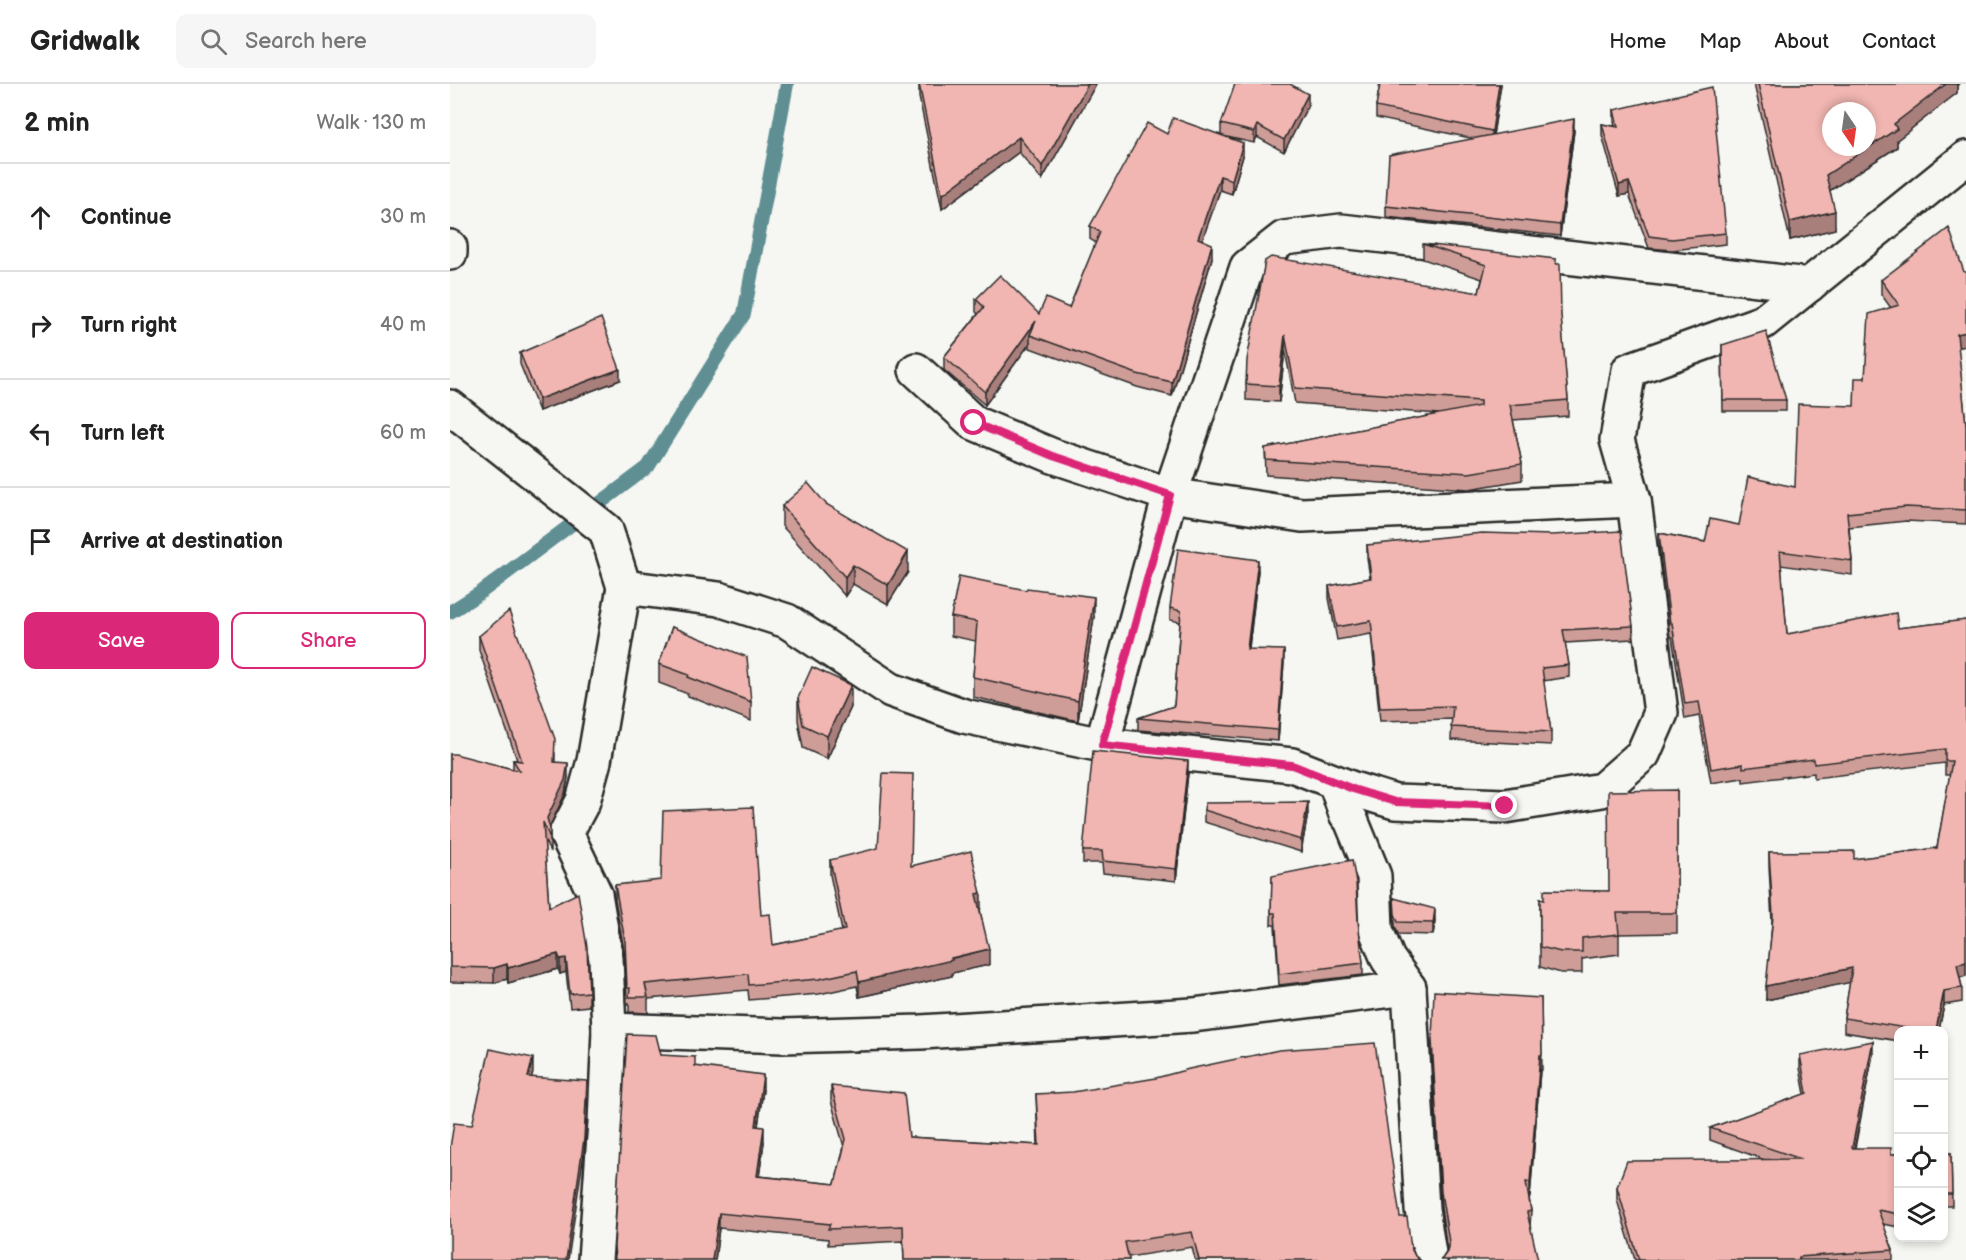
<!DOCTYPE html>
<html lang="en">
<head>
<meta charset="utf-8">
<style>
  :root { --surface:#fff; --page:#f6f6f6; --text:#222; --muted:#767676; --line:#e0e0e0; --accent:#db2777 }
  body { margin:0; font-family:"Balsamiq Sans",sans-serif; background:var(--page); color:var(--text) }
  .controls { position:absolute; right:18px; bottom:18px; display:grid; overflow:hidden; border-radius:12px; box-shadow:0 3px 9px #0003 }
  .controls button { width:54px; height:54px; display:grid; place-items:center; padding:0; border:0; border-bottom:2px solid var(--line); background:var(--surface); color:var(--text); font:30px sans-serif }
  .compass { position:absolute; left:1372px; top:18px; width:54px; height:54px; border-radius:50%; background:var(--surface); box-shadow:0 3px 9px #0003; rotate:167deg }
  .stop { position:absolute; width:18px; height:18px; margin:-14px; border:4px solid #db2777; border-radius:50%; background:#fff }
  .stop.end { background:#db2777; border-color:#fff; box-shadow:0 2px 6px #0008 }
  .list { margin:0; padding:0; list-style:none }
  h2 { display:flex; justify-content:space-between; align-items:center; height:78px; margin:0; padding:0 24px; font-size:26px }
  h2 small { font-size:20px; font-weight:400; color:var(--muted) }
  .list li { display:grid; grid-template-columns:39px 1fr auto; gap:18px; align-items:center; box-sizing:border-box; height:108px; padding:0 24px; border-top:2px solid var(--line) }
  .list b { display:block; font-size:22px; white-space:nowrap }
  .list em { font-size:20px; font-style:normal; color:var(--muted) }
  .actions { display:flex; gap:12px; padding:18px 24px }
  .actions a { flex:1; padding:14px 0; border:2px solid var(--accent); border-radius:12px; text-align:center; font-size:21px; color:var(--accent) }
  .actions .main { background:var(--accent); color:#fff }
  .icon { flex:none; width:33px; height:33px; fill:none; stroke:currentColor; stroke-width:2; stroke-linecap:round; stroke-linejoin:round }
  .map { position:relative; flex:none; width:1516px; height:1176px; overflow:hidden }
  header { display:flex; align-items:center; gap:36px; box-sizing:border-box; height:84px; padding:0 30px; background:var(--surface); border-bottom:2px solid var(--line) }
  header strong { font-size:28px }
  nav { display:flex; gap:33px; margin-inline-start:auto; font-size:21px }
  .search { width:420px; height:54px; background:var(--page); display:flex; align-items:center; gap:15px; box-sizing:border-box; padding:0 21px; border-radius:12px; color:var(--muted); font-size:22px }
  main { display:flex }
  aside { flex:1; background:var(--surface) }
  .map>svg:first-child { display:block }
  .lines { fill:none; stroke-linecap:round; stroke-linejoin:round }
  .stream { stroke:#5f8f93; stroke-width:14 }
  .minor-casing { stroke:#2b2b2b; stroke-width:38 }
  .minor { stroke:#f6f6f2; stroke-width:33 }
  .wall { fill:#cf9d98; stroke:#2b2b2b; stroke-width:1.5 }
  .shaded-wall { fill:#a97f7c; stroke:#2b2b2b; stroke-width:1.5 }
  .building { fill:#f1b6b1; stroke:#2b2b2b; stroke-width:1.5; fill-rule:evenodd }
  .route { stroke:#db2777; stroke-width:8 }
</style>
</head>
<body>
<header>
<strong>Gridwalk</strong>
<div class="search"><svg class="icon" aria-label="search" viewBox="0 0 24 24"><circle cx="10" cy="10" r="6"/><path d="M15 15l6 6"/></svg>Search here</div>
<nav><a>Home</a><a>Map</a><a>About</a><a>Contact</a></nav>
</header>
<main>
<aside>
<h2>2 min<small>Walk · 130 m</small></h2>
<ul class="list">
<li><svg class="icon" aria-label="ahead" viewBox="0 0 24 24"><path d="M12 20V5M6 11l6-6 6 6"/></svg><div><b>Continue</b></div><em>30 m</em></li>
<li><svg class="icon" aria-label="right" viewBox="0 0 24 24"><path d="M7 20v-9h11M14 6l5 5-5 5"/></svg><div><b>Turn right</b></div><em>40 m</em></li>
<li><svg class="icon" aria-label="left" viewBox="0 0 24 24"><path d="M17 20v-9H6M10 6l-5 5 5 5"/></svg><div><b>Turn left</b></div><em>60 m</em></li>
<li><svg class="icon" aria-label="arrive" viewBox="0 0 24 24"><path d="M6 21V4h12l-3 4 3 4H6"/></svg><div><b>Arrive at destination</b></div></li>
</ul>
<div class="actions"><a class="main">Save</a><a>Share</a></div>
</aside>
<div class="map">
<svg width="1516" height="1176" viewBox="0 0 1516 1176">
  <rect width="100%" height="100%" fill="#f6f6f2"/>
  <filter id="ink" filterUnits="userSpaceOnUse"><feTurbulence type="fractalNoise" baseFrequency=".0167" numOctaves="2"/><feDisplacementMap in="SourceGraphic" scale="12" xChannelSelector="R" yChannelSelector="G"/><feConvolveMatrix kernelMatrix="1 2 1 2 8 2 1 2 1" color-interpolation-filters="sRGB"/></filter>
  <g filter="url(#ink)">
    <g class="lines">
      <!-- stream -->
      <polyline class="stream" points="0,528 30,509 198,383 294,230 337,0"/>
      <!-- minor casing -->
      <g class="minor-casing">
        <g id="minor">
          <polyline points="0,163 0,169"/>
          <polyline points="466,286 524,339 603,372 720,411 852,431 1184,416"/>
          <polyline points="0,323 156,446 174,503 144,677 133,717 116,749 145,810 156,875 159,946 155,1039 145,1176"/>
          <polyline points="174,503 269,515 337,537 441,606 514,632 652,661 842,681 903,705 945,718 1055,722 1152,706 1193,670 1211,629 1184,416 1167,356 1179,286 1313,238 1516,74"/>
          <polyline points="652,661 720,411 797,183 834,154 891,147 1359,201"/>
          <polyline points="885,698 896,730 901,736 924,792 926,846 938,875 959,904 972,1125 980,1176"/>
          <polyline points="159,946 333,952 471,948 743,931 959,904"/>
        </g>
      </g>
      <!-- minor -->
      <use href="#minor" class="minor"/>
    </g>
    <!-- wall -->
    <g class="wall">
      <polygon points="469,0 646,0 592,96 569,68 492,125 469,13"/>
      <polygon points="930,0 1051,0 1043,51 1124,47 1110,152 936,133 936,122 1025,55 926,34 926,23"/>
      <polygon points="1304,0 1509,0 1507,1 1507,9 1447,56 1447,63 1380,106 1385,145 1340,156"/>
      <polygon points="858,21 834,68 807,53 804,59 777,53 793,72 782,110 770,106 752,156 762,174 722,312 687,303 580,264 580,259 535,321 494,286 494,273 528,230 526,228 526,215 589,230 619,224 646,159 640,155 640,142 717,50 771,51 771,40"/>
      <polygon points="1164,26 1276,149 1276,160 1222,166 1199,164 1179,110 1169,112 1152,51 1152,40 1165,42 1164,37"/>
      <polygon points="973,160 1106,180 1118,316 1118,332 1063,336 1072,380 1072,396 1019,405 816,391 815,364 989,330 845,319 835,266 829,318 796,316 796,300 815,177 1029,209 1032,195 973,175"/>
      <polygon points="1431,196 1508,264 1516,341 1516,440 1456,437 1399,443 1402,477 1402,491 1331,481 1337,550 1448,544 1516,536 1516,892 1510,894 1512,904 1512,918 1494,921 1489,946 1449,946 1449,957 1394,948 1394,934 1400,898 1316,916 1322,838 1319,782 1319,768 1404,775 1487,764 1500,691 1495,691 1495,679 1364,694 1364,689 1293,698 1293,694 1261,699 1249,632 1235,635 1222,553 1220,553 1209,463 1209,449 1255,458 1289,441 1345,403 1404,322 1441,224 1431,210"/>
      <polygon points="1272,261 1336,316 1336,327 1273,327"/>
      <polygon points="70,269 170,296 89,327 70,280"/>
      <polygon points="376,420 458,488 438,520 403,500 395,512 332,442 332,422"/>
      <polygon points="917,461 1183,542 1183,555 1115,559 1119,581 1119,593 1093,597 1101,648 1101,661 1001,656 1002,635 930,637 921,550 887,556 879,514 879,502 920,494 917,474"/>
      <polygon points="808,487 799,565 834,578 828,657 688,646 688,634 724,622 730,538 720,536 720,524"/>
      <polygon points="576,506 644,533 628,637 523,613 523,593 526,557 501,552 501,533"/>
      <polygon points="222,543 301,618 301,637 238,612 238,610 209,599 209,580"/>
      <polygon points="29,552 105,669 105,678 118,693 115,710 100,743 100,768 94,755 99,823 139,908 139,922 120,924 116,888 110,890 108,885 58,899 57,895 44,899 0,898 0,670 63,685 63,676 67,676 29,566"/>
      <polygon points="348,614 401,623 377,675 353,664 348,636"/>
      <polygon points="738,689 726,797 653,789 652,779 633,779 633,767"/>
      <polygon points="1227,706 1227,849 1169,850 1169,870 1132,875 1132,889 1111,889 1090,883 1090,815 1159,807"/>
      <polygon points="754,726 858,729 851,768 754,738"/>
      <polygon points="380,776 531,824 530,824 539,881 502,889 502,892 409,913 407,902 369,910 299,916 298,906 198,915 198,929 179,928 179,919 177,920 175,872 165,816 165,801 311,831 323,861 392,847 380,791"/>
      <polygon points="822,792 908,837 913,879 913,891 829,901 825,841 821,841"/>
      <polygon points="944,814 985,837 983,851 948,850 945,842"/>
      <polygon points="1091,914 1092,986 1090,986 1080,1113 1079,1113 1081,1127 1080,1143 992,1175 997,1167 991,1123 982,971 982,956"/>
      <polygon points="1423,970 1405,1064 1441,1070 1449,1070 1449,1143 1433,1140 1443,1166 1443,1176 1185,1176 1167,1116 1167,1103 1315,1076 1260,1056 1260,1044 1355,1010 1350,984 1350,971"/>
      <polygon points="211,971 245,982 313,1006 308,1042 314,1058 309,1092 385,1100 394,1063 381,1017 381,1002 459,1053 588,1061 586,1010 950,1133 965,1172 970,1176 745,1176 742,1163 678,1173 679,1176 454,1176 453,1157 378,1161 378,1155 269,1144 265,1176 164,1176 164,1162"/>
      <polygon points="1494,1069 1501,1069 1502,1122 1494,1122"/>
    </g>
    <!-- shaded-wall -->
    <g class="shaded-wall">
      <polygon points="638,0 646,0 592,96 592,82"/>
      <polygon points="1049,0 1051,0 1042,58 1042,47"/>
      <polygon points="1489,0 1509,0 1507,1 1507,9 1447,56 1447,63 1376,109 1376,91 1444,40"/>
      <polygon points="858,10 858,21 834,68 834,56"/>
      <polygon points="1124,35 1124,47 1110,152 1110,141"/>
      <polygon points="807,41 807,53 804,59 804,48"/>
      <polygon points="569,53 569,68 492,125 492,111"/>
      <polygon points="793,59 793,72 782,110 782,96"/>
      <polygon points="770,92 770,106 748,168 748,154"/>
      <polygon points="1179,98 1179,110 1169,112 1169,101"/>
      <polygon points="1385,127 1385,145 1340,156 1340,138"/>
      <polygon points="762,160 762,174 722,312 722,298"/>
      <polygon points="586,237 580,251 580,259 535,321 535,308"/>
      <polygon points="1516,248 1516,262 1507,264 1507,250"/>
      <polygon points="835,251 835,266 829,318 829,302"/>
      <polygon points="170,285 170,296 89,327 89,315"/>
      <polygon points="458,468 458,488 438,520 438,501"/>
      <polygon points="808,476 808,487 797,576 797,565"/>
      <polygon points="403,481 403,500 395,512 395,493"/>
      <polygon points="644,513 644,533 628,637 628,617"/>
      <polygon points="834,566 834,578 828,657 828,646"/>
      <polygon points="401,601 401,623 377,675 377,652"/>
      <polygon points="738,677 738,689 726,797 726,785"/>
      <polygon points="118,679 118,693 115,710 97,748 97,734"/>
      <polygon points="858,718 858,729 851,768 851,756"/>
      <polygon points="531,809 531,824 526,825 526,810"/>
      <polygon points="985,825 985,837 983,851 983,839"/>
      <polygon points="539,865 539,881 502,889 502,892 409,913 409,898"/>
      <polygon points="108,870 108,885 58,899 58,884"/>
      <polygon points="116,874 116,888 110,890 110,875"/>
      <polygon points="1516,878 1516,892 1507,894 1507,880"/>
      <polygon points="57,880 57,895 44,899 44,884"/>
      <polygon points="1402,884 1402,898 1316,916 1316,902"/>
      <polygon points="1494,907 1494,921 1489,946 1486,946"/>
      <polygon points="1423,957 1423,970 1402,1076 1402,1064"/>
      <polygon points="1090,971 1090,986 1080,1113 1080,1098"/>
      <polygon points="83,974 83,988 78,1007 78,993"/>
      <polygon points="313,991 313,1006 306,1057 306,1042"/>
      <polygon points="137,997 134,1069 118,1176 116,1176"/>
      <polygon points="314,1043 314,1058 307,1107 307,1092"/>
      <polygon points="269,1129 269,1144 265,1176 262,1176"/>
    </g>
    <!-- building -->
    <g class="building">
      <polygon points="469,0 638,0 592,82 569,53 492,111"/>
      <polygon points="785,0 840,0 858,10 834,56 807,41 804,48 771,40"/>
      <polygon points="930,0 1049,0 1042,47 926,23"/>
      <path d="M1308 0H1496L1444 40 1447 45 1376 91 1385 127 1340 138ZM1381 27H1417V63H1381Z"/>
      <polygon points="1262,3 1276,149 1222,155 1199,152 1179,98 1169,101 1152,40 1168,43 1164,26"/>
      <polygon points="723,34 793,59 782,96 770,92 748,154 762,160 722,298 687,290 580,251 586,237 535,308 494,273 534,223 526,215 550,191 589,230 596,214 619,224 650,148 640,142 697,39 717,50"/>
      <polygon points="1124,35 1110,141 936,122 939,71"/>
      <polygon points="1499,144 1514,188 1516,188 1516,248 1507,250 1516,341 1516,426 1456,423 1397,429 1402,477 1330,467 1337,550 1446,529 1448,544 1516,536 1516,878 1507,880 1512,904 1494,907 1486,946 1468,946 1394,934 1402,884 1316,902 1323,832 1319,768 1404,767 1404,775 1487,764 1502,677 1495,677 1495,665 1364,680 1364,675 1293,684 1293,680 1261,685 1249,618 1235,620 1222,539 1220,539 1209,449 1255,458 1260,435 1289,441 1298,393 1345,403 1348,320 1404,322 1405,294 1415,294 1419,230 1449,221 1431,196"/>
      <polygon points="973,160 1106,175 1106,180 1110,180 1111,231 1118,316 1060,321 1072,380 1019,389 816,376 815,364 1030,322 1030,317 845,304 835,251 829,302 796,300 797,276 815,177 821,173 1029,209 1036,181"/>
      <polygon points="151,234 170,285 89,315 70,269"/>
      <polygon points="1316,247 1336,316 1273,316 1272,261"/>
      <polygon points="358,399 376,420 458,468 438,501 403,481 395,493 332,422"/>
      <polygon points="1171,447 1183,542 1113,546 1119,581 1092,584 1101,648 1001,643 1003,622 930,624 921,537 887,543 879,502 921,494 917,461 1032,449 1102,451"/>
      <polygon points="728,465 808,476 797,565 834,566 828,646 688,634 724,622 731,527 720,524"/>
      <polygon points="509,492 576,506 577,504 644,513 628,617 523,593 527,538 501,533"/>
      <polygon points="59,527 105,655 104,678 118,679 115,696 97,734 100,745 100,754 93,738 99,823 128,809 137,863 139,908 120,910 116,874 110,875 108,870 58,884 57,880 44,884 0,883 0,670 5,670 70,687 63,676 72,677 29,552"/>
      <polygon points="222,543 297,573 301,618 238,593 239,591 209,580"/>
      <polygon points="362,583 401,601 377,652 353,641 348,614"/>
      <polygon points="643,667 738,677 726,785 653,777 652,767 633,767"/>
      <polygon points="433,689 463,690 461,782 521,767 531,809 526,810 539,865 501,874 502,876 409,898 407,887 369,895 299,901 298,890 195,900 198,913 179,913 180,904 177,904 175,857 165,801 211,796 213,727 303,723 311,831 320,830 323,861 395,846 380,776 428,764"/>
      <polygon points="1227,706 1227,829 1167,829 1169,850 1132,854 1132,868 1111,868 1090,863 1090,815 1094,816 1094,806 1159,807 1158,707"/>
      <polygon points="858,718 851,756 754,726 755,719"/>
      <polygon points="902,776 906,798 908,837 913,879 829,890 825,829 821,829 822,792"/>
      <polygon points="944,814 985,825 983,839 948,838 945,830"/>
      <polygon points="984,907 1091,914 1092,971 1090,971 1080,1098 1076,1098 1081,1127 1077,1128 1088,1176 990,1176 992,1175 997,1168 999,1158 991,1108 982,956"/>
      <polygon points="177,950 206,951 211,971 245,973 245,982 313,991 306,1042 314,1043 307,1092 385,1100 396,1055 381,1002 454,1009 459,1053 589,1061 586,1010 623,1008 706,994 739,985 829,966 925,959 950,1133 957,1133 961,1164 965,1172 970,1176 749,1176 742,1148 675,1158 679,1176 454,1176 453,1142 378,1145 380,1140 269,1129 262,1176 165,1176 164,1162"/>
      <polygon points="1423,957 1402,1064 1441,1064 1441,1070 1449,1070 1449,1130 1428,1126 1443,1166 1349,1173 1349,1176 1189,1176 1167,1103 1177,1077 1351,1075 1260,1044 1357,1009 1350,971"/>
      <polygon points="40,965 83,974 78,993 137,997 134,1055 116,1176 0,1176 0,1064 4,1039 22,1041"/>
      <polygon points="1494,1069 1501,1069 1502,1110 1494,1110"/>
    </g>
  </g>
  <g class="lines" filter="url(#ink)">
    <!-- route -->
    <polyline class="route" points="524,339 603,372 720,411 652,661 842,681 903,705 945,718 1055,722"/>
  </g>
</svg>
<div class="controls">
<button>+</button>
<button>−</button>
<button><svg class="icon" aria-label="locate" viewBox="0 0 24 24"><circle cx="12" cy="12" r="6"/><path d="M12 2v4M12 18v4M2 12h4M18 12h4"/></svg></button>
<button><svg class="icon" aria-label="layers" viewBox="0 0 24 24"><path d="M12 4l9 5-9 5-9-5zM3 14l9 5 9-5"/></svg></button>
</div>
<svg class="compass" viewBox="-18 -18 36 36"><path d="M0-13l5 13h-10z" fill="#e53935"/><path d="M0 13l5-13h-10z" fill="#767676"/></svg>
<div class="stop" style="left:524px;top:339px"></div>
<div class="stop end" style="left:1055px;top:722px"></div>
</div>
</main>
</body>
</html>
